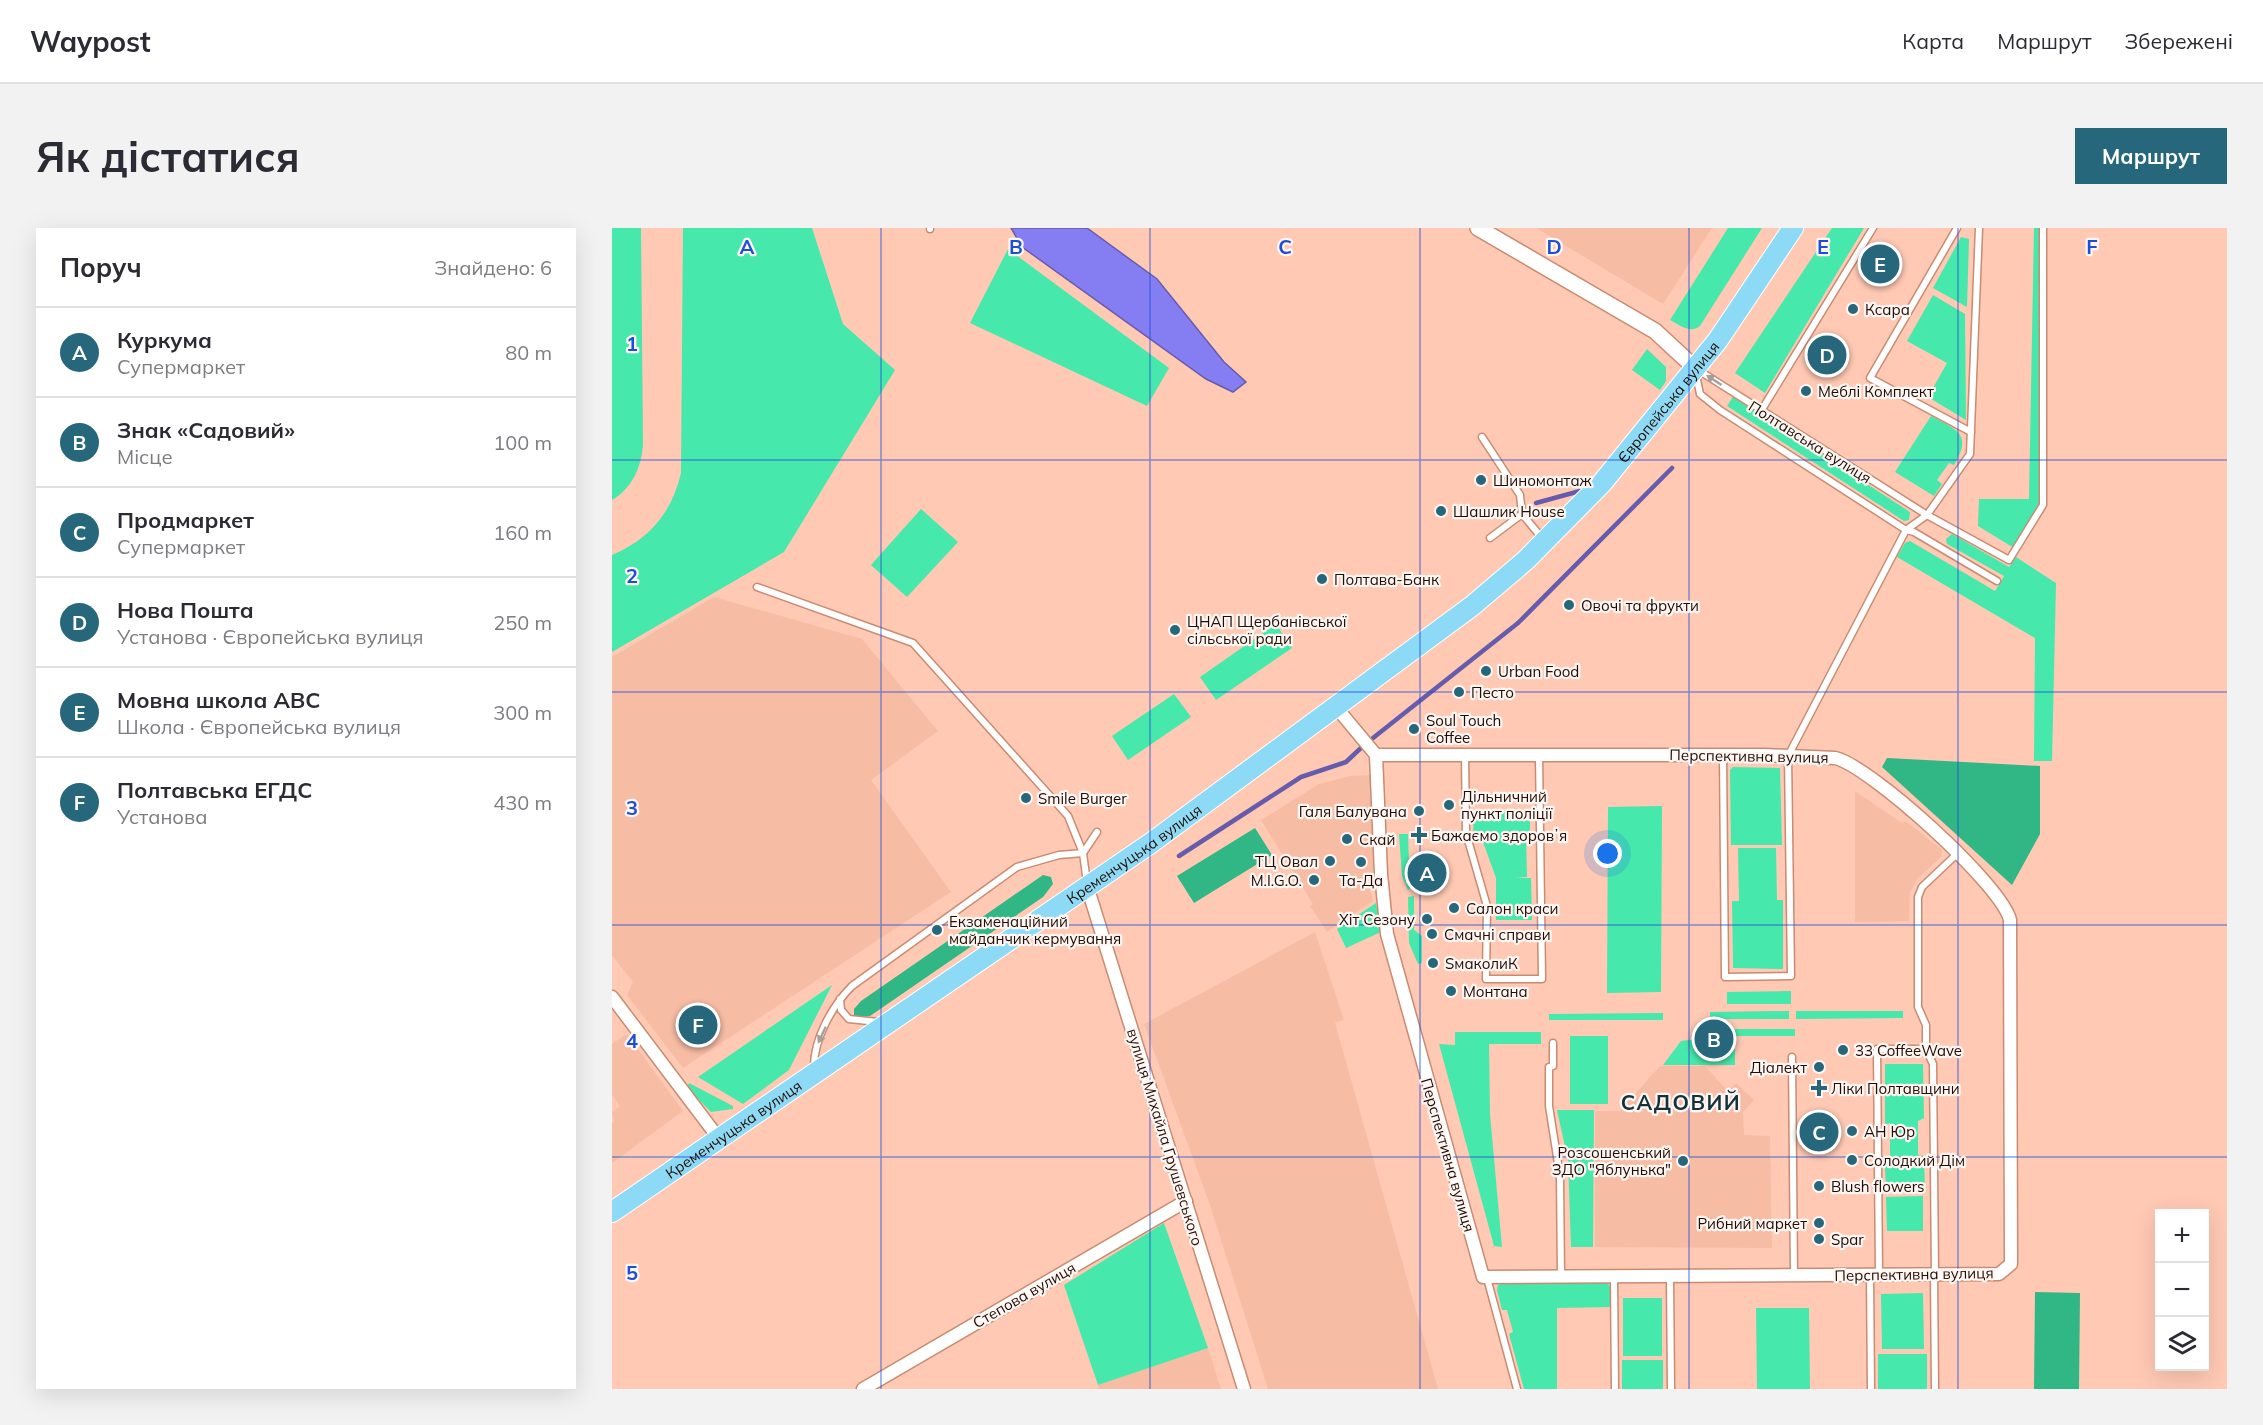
<!DOCTYPE html>
<html lang="uk">
<head>
<meta charset="utf-8">
<style>
  :root { --surface:#fff; --page:#f2f2f3; --text:#2b2b33; --muted:#7c7c81; --line:#e1e1e2; --accent:#27677c }
  body { margin:0; font-family:Mulish,sans-serif; background:var(--page); color:var(--text) }
  .controls { position:absolute; right:18px; bottom:18px; display:grid; overflow:hidden; border-radius:0px; box-shadow:0 6px 24px #0002 }
  .controls button { width:54px; height:54px; display:grid; place-items:center; padding:0; border:0; border-bottom:2px solid var(--line); background:var(--surface); color:var(--text); font:30px sans-serif }
  .you { position:absolute; left:996px; top:626px; width:21px; height:21px; margin:-15px; border:4px solid #fff; border-radius:50%; background:#1a73e8; box-shadow:0 0 0 9px #1a73e833 }
  .badge { display:grid; place-items:center; width:39px; height:39px; border-radius:50%; background:var(--accent); color:#fff; font-size:20px; font-weight:700 }
  .pin { position:absolute; translate:-50% -50%; border:3px solid #fff; box-shadow:0 2px 6px #0006 }
  .list { margin:0; padding:0; list-style:none }
  h2 { display:flex; justify-content:space-between; align-items:center; height:78px; margin:0; padding:0 24px; font-size:26px }
  h2 small { font-size:20px; font-weight:400; color:var(--muted) }
  .list li { display:grid; grid-template-columns:39px 1fr auto; gap:18px; align-items:center; box-sizing:border-box; height:90px; padding:0 24px; border-top:2px solid var(--line) }
  .list b { display:block; font-size:22px; white-space:nowrap }
  .list p { margin:0; font-size:20px; white-space:nowrap; color:var(--muted) }
  .list em { font-size:20px; font-style:normal; color:var(--muted) }
  .icon { flex:none; width:33px; height:33px; fill:none; stroke:currentColor; stroke-width:2; stroke-linecap:round; stroke-linejoin:round }
  .map { position:relative; flex:none; width:1615px; height:1161px; overflow:hidden; border-radius:0px }
  header { display:flex; align-items:center; gap:36px; box-sizing:border-box; height:84px; padding:0 30px; background:var(--surface); border-bottom:2px solid var(--line) }
  header strong { font-size:28px }
  nav { display:flex; gap:33px; margin-inline-start:auto; font-size:21px }
  .intro { display:flex; align-items:center; justify-content:space-between; box-sizing:border-box; height:144px; padding:0 36px }
  h1 { margin:0; font-size:42px }
  .button { padding:15px 27px; border-radius:0px; background:var(--accent); color:#fff; font-size:21px; font-weight:700 }
  main { display:flex; gap:36px; padding:0 36px }
  aside { flex:1; background:var(--surface); border-radius:0px; box-shadow:0 6px 24px #0002 }
  .map>svg:first-child { display:block }
  .built { fill:#f7bca4 }
  .green { fill:#46e8ab }
  .forest { fill:#31b685 }
  .water { fill:#857ef2; stroke:#675cab; stroke-width:1.5 }
  .lines { fill:none; stroke-linecap:round; stroke-linejoin:round }
  .stream { stroke:#675cab; stroke-width:4.5 }
  .service-casing { stroke:#c98b71; stroke-width:9 }
  .minor-casing { stroke:#c98b71; stroke-width:15 }
  .tertiary-casing { stroke:#c98b71; stroke-width:18 }
  .trunk-casing { stroke:#fff; stroke-width:22 }
  .service { stroke:#fff; stroke-width:6 }
  .minor { stroke:#fff; stroke-width:12 }
  .tertiary { stroke:#fff; stroke-width:15 }
  .trunk { stroke:#8cdaf6; stroke-width:20 }
  .oneway { fill:#a79e9b }
  .grid { fill:none; stroke:#1d4ed8; stroke-width:1.5; stroke-opacity:0.55 }
  .poi-dot { fill:#27677c; stroke:#fdf6f3; stroke-width:2 }
  .labels { text-anchor:middle; dominant-baseline:central; stroke-width:4.5; stroke-linejoin:round; paint-order:stroke }
  .poi-label { font-size:15px; fill:#220c04; stroke:#fdf6f3; text-anchor:start }
  .street-label { font-size:15px; fill:#220c04; stroke:#fdf6f3 }
  .district-label { font-size:21px; font-weight:bold; letter-spacing:1.5px; fill:#14323c; stroke:#fdf6f3 }
  .grid-label { font-size:20px; text-anchor:middle; font-weight:bold; fill:#1d4ed8; stroke:#fdf6f3; stroke-width:4.5; stroke-linejoin:round; paint-order:stroke }
</style>
</head>
<body>
<header>
<strong>Waypost</strong>
<nav><a>Карта</a><a>Маршрут</a><a>Збережені</a></nav>
</header>
<div class="intro"><h1>Як дістатися</h1><a class="button">Маршрут</a></div>
<main>
<aside>
<h2>Поруч<small>Знайдено: 6</small></h2>
<ul class="list">
<li><span class="badge">A</span><div><b>Куркума</b><p>Супермаркет</p></div><em>80 m</em></li>
<li><span class="badge">B</span><div><b>Знак «Садовий»</b><p>Місце</p></div><em>100 m</em></li>
<li><span class="badge">C</span><div><b>Продмаркет</b><p>Супермаркет</p></div><em>160 m</em></li>
<li><span class="badge">D</span><div><b>Нова Пошта</b><p>Установа · Європейська вулиця</p></div><em>250 m</em></li>
<li><span class="badge">E</span><div><b>Мовна школа ABC</b><p>Школа · Європейська вулиця</p></div><em>300 m</em></li>
<li><span class="badge">F</span><div><b>Полтавська ЕГДС</b><p>Установа</p></div><em>430 m</em></li>
</ul>
</aside>
<div class="map">
<svg width="1615" height="1161" viewBox="0 0 1615 1161">
  <rect width="100%" height="100%" fill="#ffc9b4"/>
  <!-- built -->
  <g class="built">
    <polygon points="924,0 1100,0 1051,76"/>
    <polygon points="102,369 250,411 326,503 259,552 339,664 71,840 15,767 21,754 0,727 0,429"/>
    <polygon points="758,547 762,658 758,662 761,673 715,704 698,678 701,676 649,592 707,556 738,548"/>
    <polygon points="1243,563 1290,595 1294,593 1330,622 1329,629 1305,651 1298,664 1297,693 1243,694"/>
    <polygon points="703,704 732,792 723,795 826,1161 656,1161 598,977 532,796"/>
    <polygon points="15,806 71,883 0,935 0,895 2,894 0,884 8,878 0,867 0,816"/>
    <polygon points="1048,838 1093,838 1116,863 1124,855 1142,872 1131,884 1132,907 1158,908 1160,1020 983,1019 983,883 1008,883"/>
    <polygon points="596,1120 609,1161 487,1161 486,1157"/>
  </g>
  <!-- green -->
  <g class="green">
    <path d="M0 0H29L31 217C29 240 20 260 0 272Z"/>
    <path d="M71 0H200L231 96 283 142 172 324 0 424V327C38 311 60 284 69 245Z"/>
    <path d="M1116 0H1150L1088 98C1078 106 1068 97 1058 92Z"/>
    <polygon points="1220,0 1252,0 1153,165 1123,145"/>
    <polygon points="1422,0 1429,0 1428,277 1402,320 1366,298 1367,271 1417,271"/>
    <polygon points="1349,9 1357,11 1355,79 1321,60"/>
    <polygon points="396,21 557,140 535,178 358,95"/>
    <polygon points="1321,67 1353,86 1354,192 1316,169 1335,135 1295,113"/>
    <polygon points="1035,121 1054,139 1054,153 1048,162 1020,142"/>
    <polygon points="1121,169 1298,284 1297,292 1292,293 1115,178"/>
    <path d="M1319 188C1345 202 1361 206 1342 237L1337 235 1325 252 1330 256 1322 268 1283 244Z"/>
    <polygon points="309,281 346,314 295,369 259,337"/>
    <polygon points="1340,306 1397,339 1404,329 1444,355 1440,533 1422,533 1423,410 1285,329 1293,315 1298,313 1383,363 1392,348 1335,316 1334,311"/>
    <polygon points="664,396 680,420 604,472 588,449"/>
    <polygon points="562,466 579,489 516,532 500,508"/>
    <polygon points="1121,539 1168,540 1170,617 1119,617 1118,542"/>
    <polygon points="1050,578 1049,764 995,765 996,579"/>
    <polygon points="862,584 908,584 908,592 918,593 918,605 914,608 915,649 903,650 919,650 920,692 884,692 884,650 870,611 861,608"/>
    <polygon points="787,606 796,606 797,636 800,640 800,659 796,662 790,648"/>
    <polygon points="1126,620 1164,620 1165,672 1171,672 1171,741 1121,740 1120,673 1127,673"/>
    <polygon points="802,668 802,702 810,708 810,735 806,736 797,715 796,669"/>
    <polygon points="764,675 769,704 734,720 725,701"/>
    <polygon points="220,757 177,842 131,876 86,849"/>
    <polygon points="1179,763 1179,776 1115,776 1115,764"/>
    <polygon points="1177,783 1177,791 1098,791 1098,784"/>
    <polygon points="1184,783 1291,783 1291,790 1184,791"/>
    <polygon points="1051,785 1051,792 937,792 937,786"/>
    <polygon points="1095,801 1183,801 1183,808 1123,808 1123,837 1051,837 1069,813 1085,811"/>
    <polygon points="843,804 929,804 929,816 877,816 878,886 890,1019 882,1018 827,816 843,817"/>
    <rect x="958" y="808" width="38" height="68"/>
    <polygon points="1273,836 1311,836 1312,890 1306,893 1306,927 1312,928 1313,963 1274,963 1273,938 1278,935 1278,895 1273,897"/>
    <polygon points="77,855 121,878 121,881 99,884 75,860"/>
    <polygon points="945,882 982,882 981,1019 959,1019 956,932"/>
    <polygon points="1311,968 1311,1003 1275,1003 1274,969"/>
    <polygon points="552,995 596,1120 486,1157 452,1057"/>
    <polygon points="995,1054 999,1060 999,1079 945,1080 945,1161 912,1161 897,1106 901,1104 895,1082 890,1082 885,1062 886,1057 891,1055"/>
    <polygon points="1311,1065 1312,1121 1270,1121 1269,1066"/>
    <rect x="1011" y="1070" width="39" height="58"/>
    <polygon points="1144,1080 1197,1080 1198,1161 1145,1161"/>
    <rect x="1266" y="1126" width="49" height="35"/>
    <rect x="1010" y="1132" width="41" height="29"/>
  </g>
  <!-- forest -->
  <g class="forest">
    <polygon points="1275,530 1428,538 1428,606 1400,657 1270,539"/>
    <polygon points="643,600 660,627 582,675 565,648"/>
    <polygon points="431,647 439,649 441,656 431,669 258,788 242,789 242,781 249,773"/>
    <polygon points="1423,1064 1468,1065 1467,1161 1422,1161"/>
  </g>
  <!-- water -->
  <polygon class="water" points="399,0 475,0 545,51 612,134 634,154 621,164 594,151 410,19"/>
  <g class="lines">
    <!-- stream -->
    <g class="stream">
      <polyline points="924,275 968,263"/>
      <polyline points="761,510 906,395 1060,240"/>
      <polyline points="567,628 689,549 734,534 751,518"/>
    </g>
    <!-- service casing -->
    <g class="service-casing">
      <g id="service">
        <polyline points="318,0 318,1"/>
        <polyline points="1345,0 1258,150 1359,204"/>
        <polyline points="1086,142 1315,287 1397,332 1431,277 1431,0"/>
        <polyline points="1084,147 1088,166 1108,182 1294,302 1302,304 1385,353"/>
        <polyline points="1149,183 1261,0"/>
        <polyline points="870,209 908,267 910,286 930,310"/>
        <polyline points="1294,302 1315,287 1358,226 1367,0"/>
        <polyline points="878,310 910,286"/>
        <path d="M145 359 301 415 456 588 471 625 447 627 405 639 240 758C220 778 201 812 202 841"/>
        <polyline points="853,527 854,605 875,678 874,751 930,751 927,527"/>
        <polyline points="1111,527 1113,749 1179,748 1176,528 1294,302"/>
        <polyline points="475,655 471,625 485,604"/>
        <polyline points="228,771 229,782 237,791 266,794"/>
        <polyline points="941,815 941,838 937,839 937,878 948,948 949,1048"/>
        <polyline points="1180,829 1182,1047"/>
        <polyline points="1267,1046 1265,821 1314,821"/>
        <polyline points="1322,1046 1323,1161"/>
        <polyline points="1323,1046 1321,836 1314,821 1314,797 1306,779 1306,669 1310,659 1346,625"/>
        <polyline points="1258,1047 1259,1161"/>
        <polyline points="1002,1048 1003,1161"/>
        <polyline points="1058,1048 1059,1161"/>
        <polyline points="875,1050 905,1161"/>
      </g>
    </g>
    <!-- minor casing -->
    <g class="minor-casing">
      <g id="minor">
        <path d="M724 479 764 527 769 646 775 706 871 1049 1387 1046 1399 1036 1398 692C1390 657 1257 537 1223 530L1152 527H764"/>
        <polyline points="475,658 632,1161"/>
        <polyline points="0,769 108,912"/>
        <polyline points="251,1161 574,973"/>
      </g>
    </g>
    <!-- tertiary casing -->
    <g class="tertiary-casing">
      <polyline id="tertiary" points="866,0 1043,103 1083,140"/>
    </g>
    <!-- trunk casing -->
    <g class="trunk-casing">
      <g id="trunk">
        <path id="s1" d="M0 984 539 615 860 378 914 332 990 255 1106 112 1181 0"/>
      </g>
    </g>
    <!-- service -->
    <use href="#service" class="service"/>
    <!-- minor -->
    <use href="#minor" class="minor"/>
    <!-- tertiary -->
    <use href="#tertiary" class="tertiary"/>
    <!-- trunk -->
    <use href="#trunk" class="trunk"/>
  </g>
  <!-- one-way arrows -->
  <defs><path id="oneway-solid" d="M-6-.8H1V-3.2L6.5 0L1 3.2V.8H-6Z" transform="scale(1.5)"/></defs>
  <g class="oneway">
    <use href="#oneway-solid" transform="translate(1102 152) rotate(-147)"/>
    <use href="#oneway-solid" transform="translate(210 807) rotate(115)"/>
  </g>
  <!-- grid -->
  <path class="grid" d="M269 0V1161M538 0V1161M808 0V1161M1077 0V1161M1346 0V1161M0 232H1615M0 464H1615M0 697H1615M0 929H1615"/>
  <!-- markers -->
  <g class="poi-dot">
    <circle cx="1241" cy="81" r="6"/>
    <circle cx="1194" cy="163" r="6"/>
    <circle cx="869" cy="252" r="6"/>
    <circle cx="829" cy="283" r="6"/>
    <circle cx="710" cy="351" r="6"/>
    <circle cx="957" cy="377" r="6"/>
    <circle cx="563" cy="402" r="6"/>
    <circle cx="874" cy="443" r="6"/>
    <circle cx="847" cy="464" r="6"/>
    <circle cx="802" cy="501" r="6"/>
    <circle cx="414" cy="570" r="6"/>
    <circle cx="837" cy="577" r="6"/>
    <circle cx="807" cy="583" r="6"/>
    <path d="M804 598h6v6h6v6h-6v6h-6v-6h-6v-6h6z"/>
    <circle cx="735" cy="611" r="6"/>
    <circle cx="718" cy="633" r="6"/>
    <circle cx="749" cy="634" r="6"/>
    <circle cx="702" cy="652" r="6"/>
    <circle cx="842" cy="680" r="6"/>
    <circle cx="815" cy="691" r="6"/>
    <circle cx="325" cy="702" r="6"/>
    <circle cx="820" cy="706" r="6"/>
    <circle cx="821" cy="735" r="6"/>
    <circle cx="839" cy="763" r="6"/>
    <circle cx="1231" cy="822" r="6"/>
    <circle cx="1207" cy="839" r="6"/>
    <path d="M1204 851h6v6h6v6h-6v6h-6v-6h-6v-6h6z"/>
    <circle cx="1240" cy="903" r="6"/>
    <circle cx="1240" cy="932" r="6"/>
    <circle cx="1071" cy="933" r="6"/>
    <circle cx="1207" cy="958" r="6"/>
    <circle cx="1207" cy="995" r="6"/>
    <circle cx="1207" cy="1011" r="6"/>
  </g>
  <g class="labels">
    <!-- poi labels -->
    <g class="poi-label">
      <text x="1253" y="81">Ксара</text>
      <text x="1206" y="163">Меблі Комплект</text>
      <text x="881" y="252">Шиномонтаж</text>
      <text x="841" y="283">Шашлик House</text>
      <text x="722" y="351">Полтава-Банк</text>
      <text x="969" y="377">Овочі та фрукти</text>
      <text x="575" y="393">ЦНАП Щербанівської<tspan x="575" dy="17">сільської ради</tspan></text>
      <text x="886" y="443">Urban Food</text>
      <text x="859" y="464">Песто</text>
      <text x="814" y="492">Soul Touch<tspan x="814" dy="17">Coffee</tspan></text>
      <text x="849" y="568">Дільничний<tspan x="849" dy="17">пункт поліції</tspan></text>
      <text x="426" y="570">Smile Burger</text>
      <text x="795" y="583" text-anchor="end">Галя Балувана</text>
      <text x="819" y="607">Бажаємо здоровʼя</text>
      <text x="747" y="611">Скай</text>
      <text x="706" y="633" text-anchor="end">ТЦ Овал</text>
      <text x="690" y="652" text-anchor="end">M.I.G.O.</text>
      <text x="749" y="652" text-anchor="middle">Та-Да</text>
      <text x="854" y="680">Салон краси</text>
      <text x="803" y="691" text-anchor="end">Хіт Сезону</text>
      <text x="337" y="693">Екзаменаційний<tspan x="337" dy="17">майданчик кермування</tspan></text>
      <text x="832" y="706">Смачні справи</text>
      <text x="833" y="735">SмаколиК</text>
      <text x="851" y="763">Монтана</text>
      <text x="1243" y="822">33 CoffeeWave</text>
      <text x="1195" y="839" text-anchor="end">Діалект</text>
      <text x="1219" y="860">Ліки Полтавщини</text>
      <text x="1252" y="903">АН Юр</text>
      <text x="1059" y="924" text-anchor="end">Розсошенський<tspan x="1059" dy="17">ЗДО "Яблунька"</tspan></text>
      <text x="1252" y="932">Солодкий Дім</text>
      <text x="1219" y="958">Blush flowers</text>
      <text x="1195" y="995" text-anchor="end">Рибний маркет</text>
      <text x="1219" y="1011">Spar</text>
    </g>
    <!-- street labels -->
    <g class="street-label">
      <text stroke="none"><textPath href="#s1" startOffset="1336">Європейська вулиця</textPath></text>
      <text transform="translate(1198 214) rotate(32)">Полтавська вулиця</text>
      <text transform="translate(1137 528) rotate(1)">Перспективна вулиця</text>
      <text stroke="none"><textPath href="#s1" startOffset="633">Кременчуцька вулиця</textPath></text>
      <text stroke="none"><textPath href="#s1" startOffset="147">Кременчуцька вулиця</textPath></text>
      <text transform="translate(553 909) rotate(73)">вулиця Михайла Грушевського</text>
      <text transform="translate(836 927) rotate(74)">Перспективна вулиця</text>
      <text transform="translate(1302 1046) rotate(-1)">Перспективна вулиця</text>
      <text transform="translate(412 1067) rotate(-30)">Степова вулиця</text>
    </g>
    <!-- district labels -->
    <g class="district-label">
      <text x="1069" y="874">САДОВИЙ</text>
    </g>
  </g>
  <g class="grid-label">
    <text x="135" y="26">A</text>
    <text x="404" y="26">B</text>
    <text x="673" y="26">C</text>
    <text x="942" y="26">D</text>
    <text x="1211" y="26">E</text>
    <text x="1480" y="26">F</text>
    <text x="20" y="123">1</text>
    <text x="20" y="355">2</text>
    <text x="20" y="587">3</text>
    <text x="20" y="820">4</text>
    <text x="20" y="1052">5</text>
  </g>
</svg>
<div class="controls">
<button>+</button>
<button>−</button>
<button><svg class="icon" aria-label="layers" viewBox="0 0 24 24"><path d="M12 4l9 5-9 5-9-5zM3 14l9 5 9-5"/></svg></button>
</div>
<div class="you"></div>
<div class="pin badge" style="left:815px;top:645px">A</div>
<div class="pin badge" style="left:1102px;top:811px">B</div>
<div class="pin badge" style="left:1207px;top:904px">C</div>
<div class="pin badge" style="left:1215px;top:127px">D</div>
<div class="pin badge" style="left:1268px;top:36px">E</div>
<div class="pin badge" style="left:86px;top:797px">F</div>
</div>
</main>
</body>
</html>
